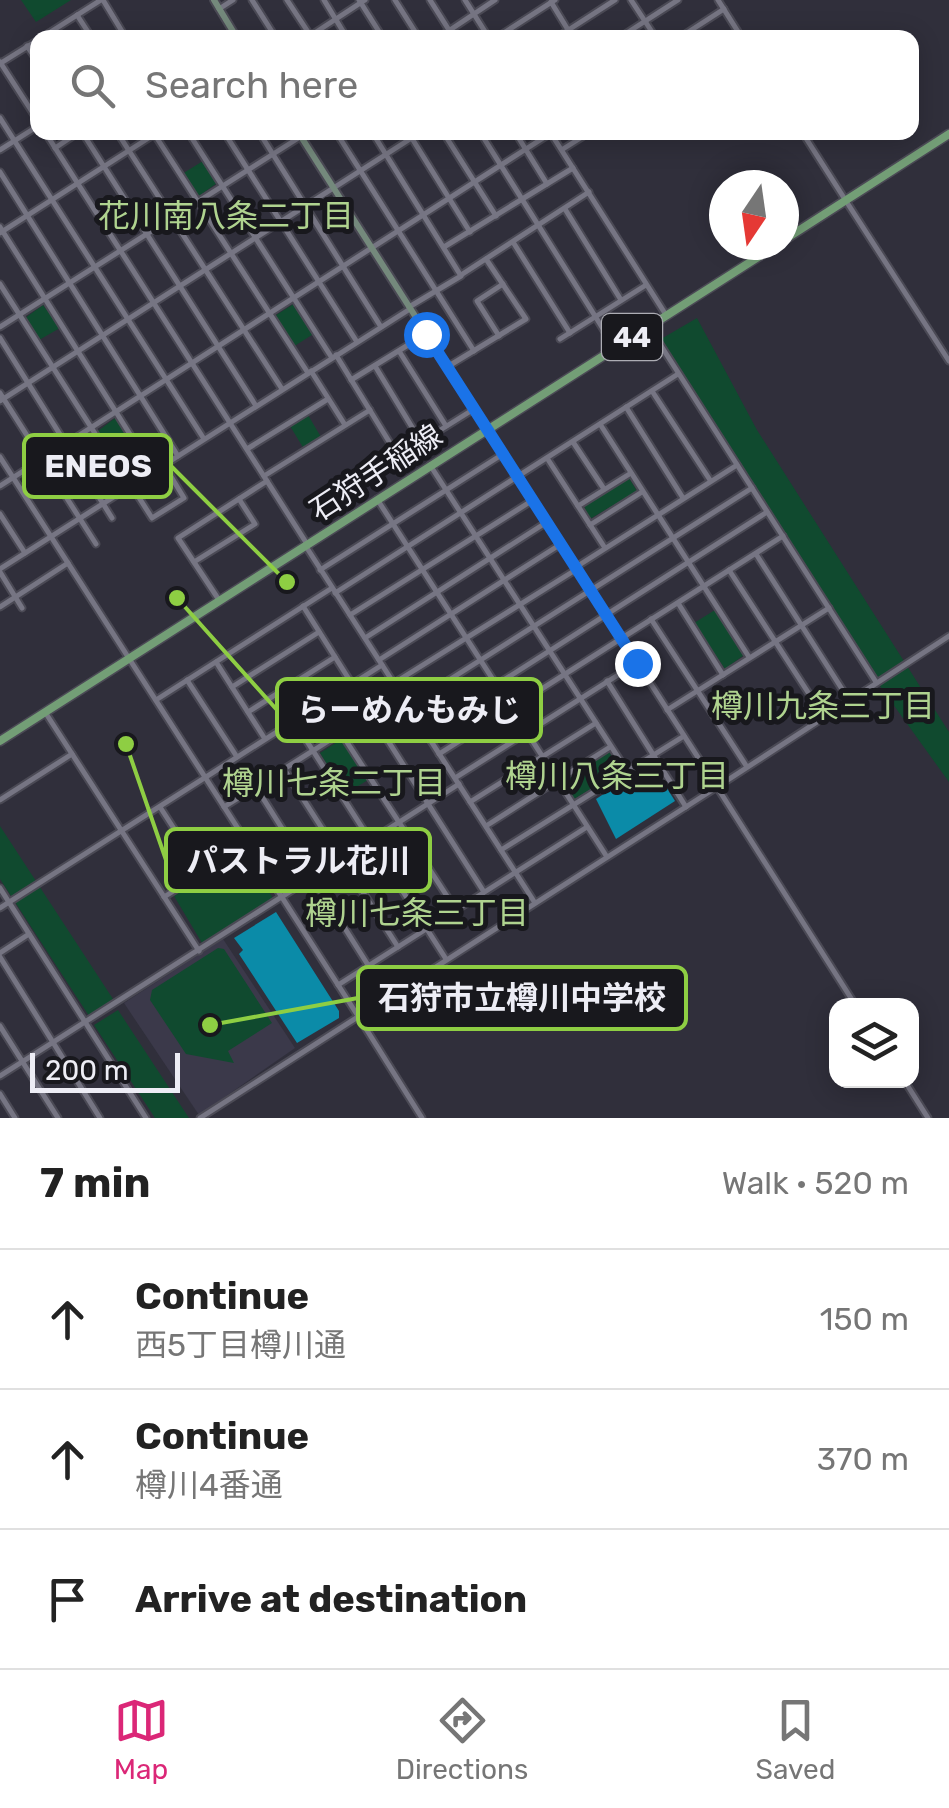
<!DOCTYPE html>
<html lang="en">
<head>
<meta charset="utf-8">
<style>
  :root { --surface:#fff; --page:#f6f6f6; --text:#222; --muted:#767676; --line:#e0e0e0; --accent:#db2777 }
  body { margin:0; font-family:Rubik,"Noto Sans JP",sans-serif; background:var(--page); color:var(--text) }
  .controls { position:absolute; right:30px; bottom:30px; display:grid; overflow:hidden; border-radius:20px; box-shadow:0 5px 25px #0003 }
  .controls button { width:90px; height:90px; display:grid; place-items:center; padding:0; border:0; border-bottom:2px solid var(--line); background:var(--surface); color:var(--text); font:50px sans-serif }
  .compass { position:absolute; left:709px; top:170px; width:90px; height:90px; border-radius:50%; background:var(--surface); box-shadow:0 5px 25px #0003; rotate:193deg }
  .scale { position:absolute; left:30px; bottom:25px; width:150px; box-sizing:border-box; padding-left:10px; border:5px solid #ededf5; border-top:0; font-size:28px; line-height:35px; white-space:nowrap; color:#ededf5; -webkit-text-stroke:8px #18181d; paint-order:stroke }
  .stop { position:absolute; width:30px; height:30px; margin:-22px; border:8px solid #1a73e8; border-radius:50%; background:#fff }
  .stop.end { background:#1a73e8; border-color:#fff; box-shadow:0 2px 10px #0008 }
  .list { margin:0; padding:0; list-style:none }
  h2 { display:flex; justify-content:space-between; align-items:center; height:130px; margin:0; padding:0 40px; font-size:42px }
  h2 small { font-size:32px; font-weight:400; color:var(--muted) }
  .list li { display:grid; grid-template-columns:65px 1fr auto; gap:30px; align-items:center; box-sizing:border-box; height:140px; padding:0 40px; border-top:2px solid var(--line) }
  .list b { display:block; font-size:38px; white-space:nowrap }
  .list p { margin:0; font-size:32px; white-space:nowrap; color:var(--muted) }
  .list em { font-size:32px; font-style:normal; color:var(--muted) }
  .icon { flex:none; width:55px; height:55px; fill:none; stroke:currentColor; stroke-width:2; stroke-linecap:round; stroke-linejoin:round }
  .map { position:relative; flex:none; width:949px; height:1118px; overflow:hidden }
  .search { position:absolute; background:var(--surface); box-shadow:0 5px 25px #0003; left:30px; right:30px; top:30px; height:110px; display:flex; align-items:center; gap:25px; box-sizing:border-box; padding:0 35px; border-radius:20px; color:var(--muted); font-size:38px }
  .sheet { height:550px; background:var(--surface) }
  nav { display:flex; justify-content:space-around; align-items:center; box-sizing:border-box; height:140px; border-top:2px solid var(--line); background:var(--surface); font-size:28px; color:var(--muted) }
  nav a { display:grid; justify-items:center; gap:5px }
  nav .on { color:var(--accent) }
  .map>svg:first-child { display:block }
  .built { fill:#3b394a }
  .green { fill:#104a2f }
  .water { fill:#0b8ba8 }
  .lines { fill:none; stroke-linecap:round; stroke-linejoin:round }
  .minor-casing { stroke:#4b4a55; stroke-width:9 }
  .tertiary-casing { stroke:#4b4a55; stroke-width:9 }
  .secondary-casing { stroke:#4b4a55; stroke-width:10 }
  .primary-casing { stroke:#4b4a55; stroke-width:11 }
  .minor { stroke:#767583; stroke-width:5 }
  .tertiary { stroke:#767583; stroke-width:5 }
  .secondary { stroke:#74897c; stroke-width:6 }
  .primary { stroke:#739e76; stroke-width:8 }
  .route { stroke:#1a73e8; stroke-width:12 }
  .labels { text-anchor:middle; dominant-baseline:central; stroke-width:10; stroke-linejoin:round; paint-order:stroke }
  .shield { fill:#18181d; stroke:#adadb4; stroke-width:2.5 }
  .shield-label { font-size:28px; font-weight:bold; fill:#ededf5 }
  .street-label { font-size:30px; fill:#ededf5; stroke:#18181d }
  .neighbourhood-label { font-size:32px; fill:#afd38f; stroke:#18181d }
  .leader { fill:none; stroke:#8ece43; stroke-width:4 }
  .callout-dot { fill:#8ece43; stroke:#18181d; stroke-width:4 }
  .callout { fill:#18181d; stroke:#8ece43; stroke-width:4 }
  .callout-label { font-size:32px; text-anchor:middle; font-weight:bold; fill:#ededf5 }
</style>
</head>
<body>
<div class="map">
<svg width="949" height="1118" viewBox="0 0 949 1118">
  <rect width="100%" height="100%" fill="#302f3b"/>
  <!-- built -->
  <polygon class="built" points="223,939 295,1048 199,1115 124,1003"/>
  <!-- green -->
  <g class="green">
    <polygon points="21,0 71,0 36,22"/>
    <polygon points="203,161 214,174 217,183 199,196 182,174"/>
    <polygon points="295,303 315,333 293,347 273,317"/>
    <polygon points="43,305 60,328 39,340 25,318"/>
    <polygon points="697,318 757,430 949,732 949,782 882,689 661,339"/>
    <polygon points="308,415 321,437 304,449 290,426"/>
    <polygon points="115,418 136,447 116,459 98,431"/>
    <polygon points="629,478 637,491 590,519 584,506"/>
    <polygon points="715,610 744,655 725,669 694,623"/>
    <polygon points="342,739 368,780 345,794 320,753"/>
    <polygon points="609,752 621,771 574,799 564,781"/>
    <polygon points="0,826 113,999 89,1016 0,879"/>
    <polygon points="242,852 273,898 202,943 174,896"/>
    <polygon points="218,948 224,949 272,1023 228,1051 234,1063 186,1054 150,1000 152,990"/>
    <polygon points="118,1010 189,1118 155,1118 94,1025"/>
  </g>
  <!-- water -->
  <g class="water">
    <polygon points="651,763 675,801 616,839 596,799"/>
    <polygon points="276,912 339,1011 339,1018 297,1043 239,954 243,950 234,938"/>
  </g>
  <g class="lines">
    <!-- minor casing -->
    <g class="minor-casing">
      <g id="minor">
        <polyline points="103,0 126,38"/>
        <polyline points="252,0 276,38"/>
        <polyline points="287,0 312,38"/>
        <polyline points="324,0 347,38"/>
        <polyline points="359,0 383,38"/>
        <polyline points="395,0 419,38"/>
        <polyline points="430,0 454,38"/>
        <polyline points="465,0 489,38"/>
        <polyline points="631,0 656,38"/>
        <polyline points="551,2 573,38"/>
        <polyline points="219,9 233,0"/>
        <polyline points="77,15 92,38"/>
        <polyline points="41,38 101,0"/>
        <polyline points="160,38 161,38"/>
        <polyline points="438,38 495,0"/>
        <polyline points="496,38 555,0"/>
        <polyline points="556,38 615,0"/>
        <polyline points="619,38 678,0"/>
        <polyline points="679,38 724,9"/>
        <polyline points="27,46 38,62"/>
        <polyline points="0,62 38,121"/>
        <polyline points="1,63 38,40"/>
        <polyline points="0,118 204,439"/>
        <polyline points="45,132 307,544"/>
        <polyline points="82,132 256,406"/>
        <polyline points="117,132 282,389"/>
        <polyline points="153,132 308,373"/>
        <polyline points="188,132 332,358"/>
        <polyline points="224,132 357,342"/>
        <polyline points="259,132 381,327"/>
        <polyline points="336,132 474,351"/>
        <polyline points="372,132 461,276 409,307"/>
        <polyline points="408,132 470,232"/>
        <polyline points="443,132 496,216"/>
        <polyline points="480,132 615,348"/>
        <polyline points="515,132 547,184"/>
        <polyline points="550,132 666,315"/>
        <polyline points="55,148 79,132"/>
        <polyline points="563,149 590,132"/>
        <polyline points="0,150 38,126"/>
        <polyline points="0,172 178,456"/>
        <polyline points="846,201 949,361"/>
        <polyline points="565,209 621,300"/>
        <polyline points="0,227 153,471"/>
        <polyline points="513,242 570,333"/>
        <polyline points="444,247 573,168"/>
        <polyline points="461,275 589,192"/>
        <polyline points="0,284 129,487"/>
        <polyline points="0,327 300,137"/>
        <polyline points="649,327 876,682"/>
        <polyline points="499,336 477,301 503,284"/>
        <polyline points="0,338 112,518"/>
        <polyline points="560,339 646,285"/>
        <polyline points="399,351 446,426"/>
        <polyline points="336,355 393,448 416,434"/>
        <polyline points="375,366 421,442 474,409"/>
        <polyline points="447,367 526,319 486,259"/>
        <polyline points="311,371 345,425"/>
        <polyline points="351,380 426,334"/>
        <polyline points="652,391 710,480"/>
        <polyline points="0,393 96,544"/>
        <polyline points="0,401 421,132"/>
        <polyline points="626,407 683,498"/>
        <polyline points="600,424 749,657"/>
        <polyline points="573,442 604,489"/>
        <polyline points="247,449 328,399"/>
        <polyline points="547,458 605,548"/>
        <polyline points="430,465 627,771"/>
        <polyline points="264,476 370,410"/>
        <polyline points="131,485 152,518 184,498 164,465"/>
        <polyline points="0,486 551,133"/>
        <polyline points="377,499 607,857"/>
        <polyline points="578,506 631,473"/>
        <polyline points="0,514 25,553"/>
        <polyline points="590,525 642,492"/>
        <polyline points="305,545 535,903"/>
        <polyline points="756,554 849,700"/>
        <polyline points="194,562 255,524 239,499"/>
        <polyline points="576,567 737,465"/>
        <polyline points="0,569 410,309"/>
        <polyline points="320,570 503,454"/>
        <polyline points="729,570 824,717"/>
        <polyline points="0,572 22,608"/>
        <polyline points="335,593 678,374"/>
        <polyline points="219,600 178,538 267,481"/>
        <polyline points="678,603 723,675"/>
        <polyline points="303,606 352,684"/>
        <polyline points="0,607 68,563"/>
        <polyline points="350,615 533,500"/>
        <polyline points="651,619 747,767"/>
        <polyline points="365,638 547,522"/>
        <polyline points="379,660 561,544"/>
        <polyline points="216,662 265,739"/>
        <polyline points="187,680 237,757"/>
        <polyline points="607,681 686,807"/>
        <polyline points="394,683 577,569"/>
        <polyline points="232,687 319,632"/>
        <polyline points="156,700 332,588"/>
        <polyline points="408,706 752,488"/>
        <polyline points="667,710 829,608"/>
        <polyline points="45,712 199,951"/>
        <polyline points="248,712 335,657"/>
        <polyline points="371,714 484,892"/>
        <polyline points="294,721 446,959"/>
        <polyline points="424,731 767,512"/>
        <polyline points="341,733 456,910"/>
        <polyline points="439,754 783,536"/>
        <polyline points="284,769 398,947"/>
        <polyline points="455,778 637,663"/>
        <polyline points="256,787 368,965"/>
        <polyline points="0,800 72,754"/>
        <polyline points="470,802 596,723"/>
        <polyline points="160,807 202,872"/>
        <polyline points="224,807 401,695"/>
        <polyline points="486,826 610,747"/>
        <polyline points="501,850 684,736"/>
        <polyline points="0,888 146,1118"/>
        <polyline points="164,897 248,844"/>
        <polyline points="0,908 382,665"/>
        <polyline points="0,953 29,934"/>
        <polyline points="0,957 100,1118"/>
        <polyline points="338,985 587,827"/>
        <polyline points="856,1006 717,787 949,636"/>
        <polyline points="358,1016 422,1118"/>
        <polyline points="0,1026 58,1118"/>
        <polyline points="0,1076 459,784"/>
        <polyline points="904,1080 928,1118"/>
        <polyline points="0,1094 15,1118"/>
      </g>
    </g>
    <!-- tertiary casing -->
    <g class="tertiary-casing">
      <g id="tertiary">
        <polyline points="718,0 742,38"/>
        <polyline points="307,38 365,0"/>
        <polyline points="802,132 846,201"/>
        <polyline points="0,233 158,132"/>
        <polyline points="0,457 358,1016"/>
        <polyline points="200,1118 717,787 488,430"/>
      </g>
    </g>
    <!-- secondary casing -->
    <g class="secondary-casing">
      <g id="secondary">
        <polyline points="214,0 237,38"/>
        <polyline points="298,132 487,429"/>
      </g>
    </g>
    <!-- primary casing -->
    <g class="primary-casing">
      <g id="primary">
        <polyline points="784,240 949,134"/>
        <polyline points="0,741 777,245"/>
      </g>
    </g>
    <!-- minor -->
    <use href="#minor" class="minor"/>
    <!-- tertiary -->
    <use href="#tertiary" class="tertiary"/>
    <!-- secondary -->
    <use href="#secondary" class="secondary"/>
    <!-- primary -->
    <use href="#primary" class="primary"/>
  </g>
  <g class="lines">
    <!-- route -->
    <polyline class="route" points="426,334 637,663"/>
  </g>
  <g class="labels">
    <!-- shield labels -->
    <rect class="shield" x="602" y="314" width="60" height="46" rx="8"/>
    <g class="shield-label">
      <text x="632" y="337">44</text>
    </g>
    <!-- street labels -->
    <g class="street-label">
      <text transform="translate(376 473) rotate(-33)">石狩手稲線</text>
    </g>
    <!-- neighbourhood labels -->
    <g class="neighbourhood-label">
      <text x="226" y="216">花川南八条二丁目</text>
      <text x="823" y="706">樽川九条三丁目</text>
      <text x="617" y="776">樽川八条三丁目</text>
      <text x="334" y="783">樽川七条二丁目</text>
      <text x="417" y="913">樽川七条三丁目</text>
    </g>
  </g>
  <!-- callouts -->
  <path class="leader" d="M287 582L171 466M177 598L277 710M126 744L166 860M210 1025L358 998"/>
  <g class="callout-dot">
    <circle cx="287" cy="582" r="10"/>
    <circle cx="177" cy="598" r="10"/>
    <circle cx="126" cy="744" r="10"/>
    <circle cx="210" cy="1025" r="10"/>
  </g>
  <g class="callout">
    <rect x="24" y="435" width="147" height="62" rx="10"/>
    <rect x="277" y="679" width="264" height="62" rx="10"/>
    <rect x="166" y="829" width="264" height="62" rx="10"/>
    <rect x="358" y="967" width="328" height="62" rx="10"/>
  </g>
  <g class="callout-label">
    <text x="98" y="477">ENEOS</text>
    <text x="409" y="721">らーめんもみじ</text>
    <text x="298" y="872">パストラル花川</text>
    <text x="522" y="1009">石狩市立樽川中学校</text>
  </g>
</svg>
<div class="controls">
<button><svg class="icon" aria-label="layers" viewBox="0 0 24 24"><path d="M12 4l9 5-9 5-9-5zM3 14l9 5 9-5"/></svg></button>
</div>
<svg class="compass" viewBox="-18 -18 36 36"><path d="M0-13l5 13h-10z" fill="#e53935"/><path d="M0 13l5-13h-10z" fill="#767676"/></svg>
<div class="scale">200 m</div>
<div class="stop" style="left:426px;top:334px"></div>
<div class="stop end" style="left:637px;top:663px"></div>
<div class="search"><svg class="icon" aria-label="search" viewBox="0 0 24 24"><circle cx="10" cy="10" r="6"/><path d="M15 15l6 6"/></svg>Search here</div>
</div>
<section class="sheet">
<h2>7 min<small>Walk · 520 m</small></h2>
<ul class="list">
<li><svg class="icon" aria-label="ahead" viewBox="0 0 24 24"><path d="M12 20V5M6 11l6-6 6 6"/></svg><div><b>Continue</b><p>西5丁目樽川通</p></div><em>150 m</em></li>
<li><svg class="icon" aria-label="ahead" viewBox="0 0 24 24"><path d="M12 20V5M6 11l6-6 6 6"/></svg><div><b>Continue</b><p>樽川4番通</p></div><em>370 m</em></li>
<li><svg class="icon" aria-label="arrive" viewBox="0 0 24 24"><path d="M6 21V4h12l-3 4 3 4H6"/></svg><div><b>Arrive at destination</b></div></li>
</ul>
</section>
<nav>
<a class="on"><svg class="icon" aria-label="map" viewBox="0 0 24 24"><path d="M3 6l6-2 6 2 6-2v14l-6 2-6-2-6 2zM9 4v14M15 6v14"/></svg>Map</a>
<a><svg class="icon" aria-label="directions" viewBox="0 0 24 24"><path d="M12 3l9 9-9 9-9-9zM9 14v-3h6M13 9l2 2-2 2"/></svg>Directions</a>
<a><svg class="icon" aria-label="saved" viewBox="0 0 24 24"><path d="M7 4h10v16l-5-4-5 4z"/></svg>Saved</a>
</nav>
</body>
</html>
